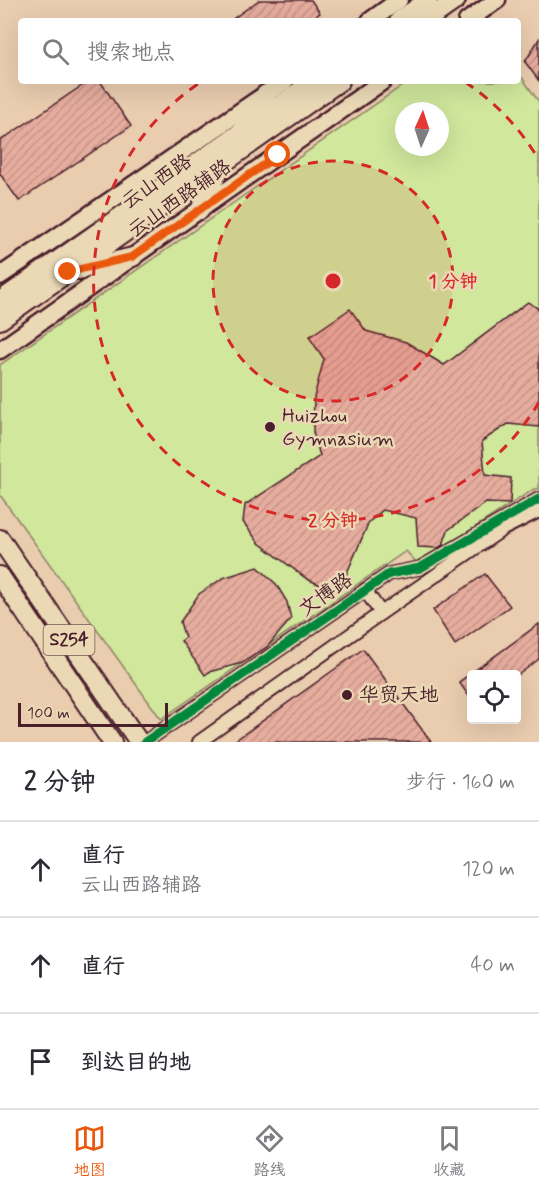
<!DOCTYPE html>
<html lang="zh">
<head>
<meta charset="utf-8">
<style>
  :root { --surface:#fff; --page:#f2f2f3; --text:#2b2b33; --muted:#7c7c81; --line:#e1e1e2; --accent:#ea580c }
  body { margin:0; font-family:Mynerve,"LXGW WenKai TC",sans-serif; background:var(--page); color:var(--text) }
  .controls { position:absolute; right:18px; bottom:18px; display:grid; overflow:hidden; border-radius:6px; box-shadow:0 6px 24px #0002 }
  .controls button { width:54px; height:54px; display:grid; place-items:center; padding:0; border:0; border-bottom:2px solid var(--line); background:var(--surface); color:var(--text); font:30px sans-serif }
  .compass { position:absolute; left:395px; top:102px; width:54px; height:54px; border-radius:50%; background:var(--surface); box-shadow:0 6px 24px #0002; rotate:3deg }
  .scale { position:absolute; left:18px; bottom:15px; width:150px; box-sizing:border-box; padding-left:6px; border:3px solid #4a1f2b; border-top:0; font-size:16px; line-height:21px; white-space:nowrap; color:#4a1f2b; -webkit-text-stroke:4px #ebd9b6; paint-order:stroke }
  .stop { position:absolute; width:18px; height:18px; margin:-14px; border:4px solid #ea580c; border-radius:50%; background:#fff }
  .stop.end { background:#ea580c; border-color:#fff; box-shadow:0 2px 6px #0008 }
  .list { margin:0; padding:0; list-style:none }
  h2 { display:flex; justify-content:space-between; align-items:center; height:78px; margin:0; padding:0 24px; font-size:26px }
  h2 small { font-size:20px; font-weight:400; color:var(--muted) }
  .list li { display:grid; grid-template-columns:39px 1fr auto; gap:18px; align-items:center; box-sizing:border-box; height:96px; padding:0 24px; border-top:2px solid var(--line) }
  .list b { display:block; font-size:22px; white-space:nowrap }
  .list p { margin:0; font-size:20px; white-space:nowrap; color:var(--muted) }
  .list em { font-size:20px; font-style:normal; color:var(--muted) }
  .icon { flex:none; width:33px; height:33px; fill:none; stroke:currentColor; stroke-width:2; stroke-linecap:round; stroke-linejoin:round }
  .map { position:relative; flex:none; width:539px; height:742px; overflow:hidden }
  .search { position:absolute; background:var(--surface); box-shadow:0 6px 24px #0002; left:18px; right:18px; top:18px; height:66px; display:flex; align-items:center; gap:15px; box-sizing:border-box; padding:0 21px; border-radius:6px; color:var(--muted); font-size:22px }
  .sheet { height:366px; background:var(--surface) }
  nav { display:flex; justify-content:space-around; align-items:center; box-sizing:border-box; height:84px; border-top:2px solid var(--line); background:var(--surface); font-size:16px; color:var(--muted) }
  nav a { display:grid; justify-items:center; gap:3px }
  nav .on { color:var(--accent) }
  .map>svg:first-child { display:block }
  .pitch { fill:#d0e79c; stroke:#8d8364; stroke-width:1.5; fill-rule:evenodd }
  .building { fill:url(#building-hatch); stroke:#4a1f2b; stroke-width:1.5 }
  .lines { fill:none; stroke-linecap:round; stroke-linejoin:round }
  .street-casing { stroke:#4a1f2b; stroke-width:16 }
  .secondary-casing { stroke:#4a1f2b; stroke-width:21 }
  .primary-casing { stroke:#4a1f2b; stroke-width:22 }
  .street { stroke:#ebd9b6; stroke-width:12 }
  .secondary { stroke:#ebd9b6; stroke-width:16 }
  .primary { stroke:#ebd9b6; stroke-width:18 }
  .cycleway-casing { stroke:#ebd9b6; stroke-width:13 }
  .cycleway { stroke:#00873e; stroke-width:9 }
  .route { stroke:#ea580c; stroke-width:8 }
  .ring { fill:none; stroke:#d62828; stroke-width:3; stroke-dasharray:10 8 }
  .poi-dot { fill:#4a1f2b; stroke:#ebd9b6; stroke-width:2 }
  .labels { text-anchor:middle; dominant-baseline:central; stroke-width:5; stroke-linejoin:round; paint-order:stroke }
  .shield { fill:#ebd9b6; stroke:#7a5755; stroke-width:1.5 }
  .shield-label { font-size:18px; font-weight:bold; fill:#4a1f2b }
  .street-label { font-size:20px; fill:#4a1f2b; stroke:#ebd9b6 }
  .poi-label { font-size:20px; fill:#4a1f2b; stroke:#ebd9b6; text-anchor:start }
  .centre { fill:#d62828; stroke:#ebd9b6; stroke-width:3 }
  .ring-label { font-size:18px; text-anchor:middle; font-weight:bold; fill:#d62828; stroke:#ebd9b6; stroke-width:5; stroke-linejoin:round; paint-order:stroke }
</style>
</head>
<body>
<div class="map">
<svg width="539" height="742" viewBox="0 0 539 742">
  <defs>
    <pattern id="building-hatch" width="6" height="6" patternUnits="userSpaceOnUse" patternTransform="scale(1.5)"><rect width="6" height="6" fill="#e6ad9e"/><path d="M-1 1l2-2M0 6l6-6M5 7l2-2" fill="none" stroke="#c79488"/></pattern>
  </defs>
  <rect width="100%" height="100%" fill="#eaccaf"/>
  <filter id="ink" filterUnits="userSpaceOnUse"><feTurbulence type="fractalNoise" baseFrequency=".0167" numOctaves="2"/><feDisplacementMap in="SourceGraphic" scale="12" xChannelSelector="R" yChannelSelector="G"/><feConvolveMatrix kernelMatrix="1 2 1 2 8 2 1 2 1" color-interpolation-filters="sRGB"/></filter>
  <g filter="url(#ink)">
    <!-- pitch -->
    <path class="pitch" d="M518 72 539 102V489H534L418 564 406 551 161 719 0 495V365L409 81H518ZM404 111H440V147H404Z"/>
    <!-- building -->
    <g class="building">
      <polygon points="259,0 311,0 320,13 308,21 230,21"/>
      <polygon points="539,39 539,81 525,62"/>
      <polygon points="89,81 100,81 131,126 19,201 0,174 0,141"/>
      <polygon points="528,302 539,309 539,427 508,424 482,441 485,475 511,478 510,504 486,503 448,530 443,545 438,548 418,547 416,518 383,510 369,522 343,582 334,591 307,579 259,543 243,522 245,505 320,456 313,432 314,397 324,359 309,337 350,309 366,331 406,342 444,365"/>
      <polygon points="258,567 276,584 287,602 291,619 267,647 242,663 209,672 205,675 181,641 185,638 180,622 199,594 223,578"/>
      <polygon points="485,574 510,606 455,645 433,610"/>
      <polygon points="539,624 539,659 518,675 471,675 471,699 459,682"/>
      <polygon points="363,649 431,742 233,742"/>
    </g>
    <g class="lines">
      <!-- street casing -->
      <g class="street-casing">
        <g id="street">
          <polyline points="365,590 381,613"/>
          <polyline points="145,742 389,574 420,568 539,499"/>
          <polyline points="199,742 381,613 503,529 539,511"/>
        </g>
      </g>
      <!-- secondary casing -->
      <g class="secondary-casing">
        <g id="secondary">
          <polyline points="370,21 399,0"/>
          <polyline points="467,21 497,0"/>
          <polyline points="0,276 285,81"/>
          <polyline points="0,350 383,81"/>
        </g>
      </g>
      <!-- primary casing -->
      <g class="primary-casing">
        <g id="primary">
          <polyline points="399,21 428,0"/>
          <polyline points="426,21 456,0"/>
          <polyline points="244,125 266,94"/>
          <polyline points="200,210 221,166"/>
          <polyline points="78,270 133,257"/>
          <polyline points="0,301 314,81"/>
          <polyline points="0,320 340,81"/>
          <polyline points="0,539 139,742"/>
          <polyline points="0,576 112,742"/>
        </g>
      </g>
      <!-- street -->
      <use href="#street" class="street"/>
      <!-- secondary -->
      <use href="#secondary" class="secondary"/>
      <!-- primary -->
      <use href="#primary" class="primary"/>
      <!-- cycleway casing -->
      <g class="cycleway-casing">
        <polyline id="cycleway" points="145,742 389,574 420,568 539,499"/>
      </g>
      <!-- cycleway -->
      <use href="#cycleway" class="cycleway"/>
    </g>
  </g>
  <g class="lines" filter="url(#ink)">
    <!-- route -->
    <polyline class="route" points="68,272 132,257 278,155"/>
  </g>
  <!-- distance rings -->
  <circle cx="333" cy="281" r="120" fill="#d62828" fill-opacity=".12"/>
  <g class="ring">
    <circle cx="333" cy="281" r="120"/>
    <path d="M539 402A239 239 0 1 1 201 82M465 82A239 239 0 0 1 539 160"/>
  </g>
  <!-- markers -->
  <g class="poi-dot">
    <circle cx="270" cy="427" r="6"/>
    <circle cx="347" cy="695" r="6"/>
  </g>
  <g class="labels">
    <!-- shield labels -->
    <rect class="shield" x="43.5" y="625" width="51" height="30" rx="4.5"/>
    <g class="shield-label">
      <text x="69" y="640">S254</text>
    </g>
    <!-- street labels -->
    <g class="street-label">
      <text transform="translate(157 182) rotate(-35)">云山西路</text>
      <text transform="translate(180 199) rotate(-35)">云山西路辅路</text>
      <text transform="translate(326 595) rotate(-35)">文博路</text>
    </g>
    <!-- poi labels -->
    <g class="poi-label">
      <text x="282" y="416">Huizhou<tspan x="282" dy="23">Gymnasium</tspan></text>
      <text x="359" y="695">华贸天地</text>
    </g>
  </g>
  <circle cx="333" cy="281" r="9" class="centre"/>
  <g class="ring-label">
    <text x="453" y="287">1 分钟</text>
    <text x="333" y="526">2 分钟</text>
  </g>
</svg>
<div class="controls">
<button><svg class="icon" aria-label="locate" viewBox="0 0 24 24"><circle cx="12" cy="12" r="6"/><path d="M12 2v4M12 18v4M2 12h4M18 12h4"/></svg></button>
</div>
<svg class="compass" viewBox="-18 -18 36 36"><path d="M0-13l5 13h-10z" fill="#e53935"/><path d="M0 13l5-13h-10z" fill="#7c7c81"/></svg>
<div class="scale">100 m</div>
<div class="stop" style="left:278px;top:155px"></div>
<div class="stop end" style="left:68px;top:272px"></div>
<div class="search"><svg class="icon" aria-label="search" viewBox="0 0 24 24"><circle cx="10" cy="10" r="6"/><path d="M15 15l6 6"/></svg>搜索地点</div>
</div>
<section class="sheet">
<h2>2 分钟<small>步行 · 160 m</small></h2>
<ul class="list">
<li><svg class="icon" aria-label="ahead" viewBox="0 0 24 24"><path d="M12 20V5M6 11l6-6 6 6"/></svg><div><b>直行</b><p>云山西路辅路</p></div><em>120 m</em></li>
<li><svg class="icon" aria-label="ahead" viewBox="0 0 24 24"><path d="M12 20V5M6 11l6-6 6 6"/></svg><div><b>直行</b></div><em>40 m</em></li>
<li><svg class="icon" aria-label="arrive" viewBox="0 0 24 24"><path d="M6 21V4h12l-3 4 3 4H6"/></svg><div><b>到达目的地</b></div></li>
</ul>
</section>
<nav>
<a class="on"><svg class="icon" aria-label="map" viewBox="0 0 24 24"><path d="M3 6l6-2 6 2 6-2v14l-6 2-6-2-6 2zM9 4v14M15 6v14"/></svg>地图</a>
<a><svg class="icon" aria-label="directions" viewBox="0 0 24 24"><path d="M12 3l9 9-9 9-9-9zM9 14v-3h6M13 9l2 2-2 2"/></svg>路线</a>
<a><svg class="icon" aria-label="saved" viewBox="0 0 24 24"><path d="M7 4h10v16l-5-4-5 4z"/></svg>收藏</a>
</nav>
</body>
</html>
